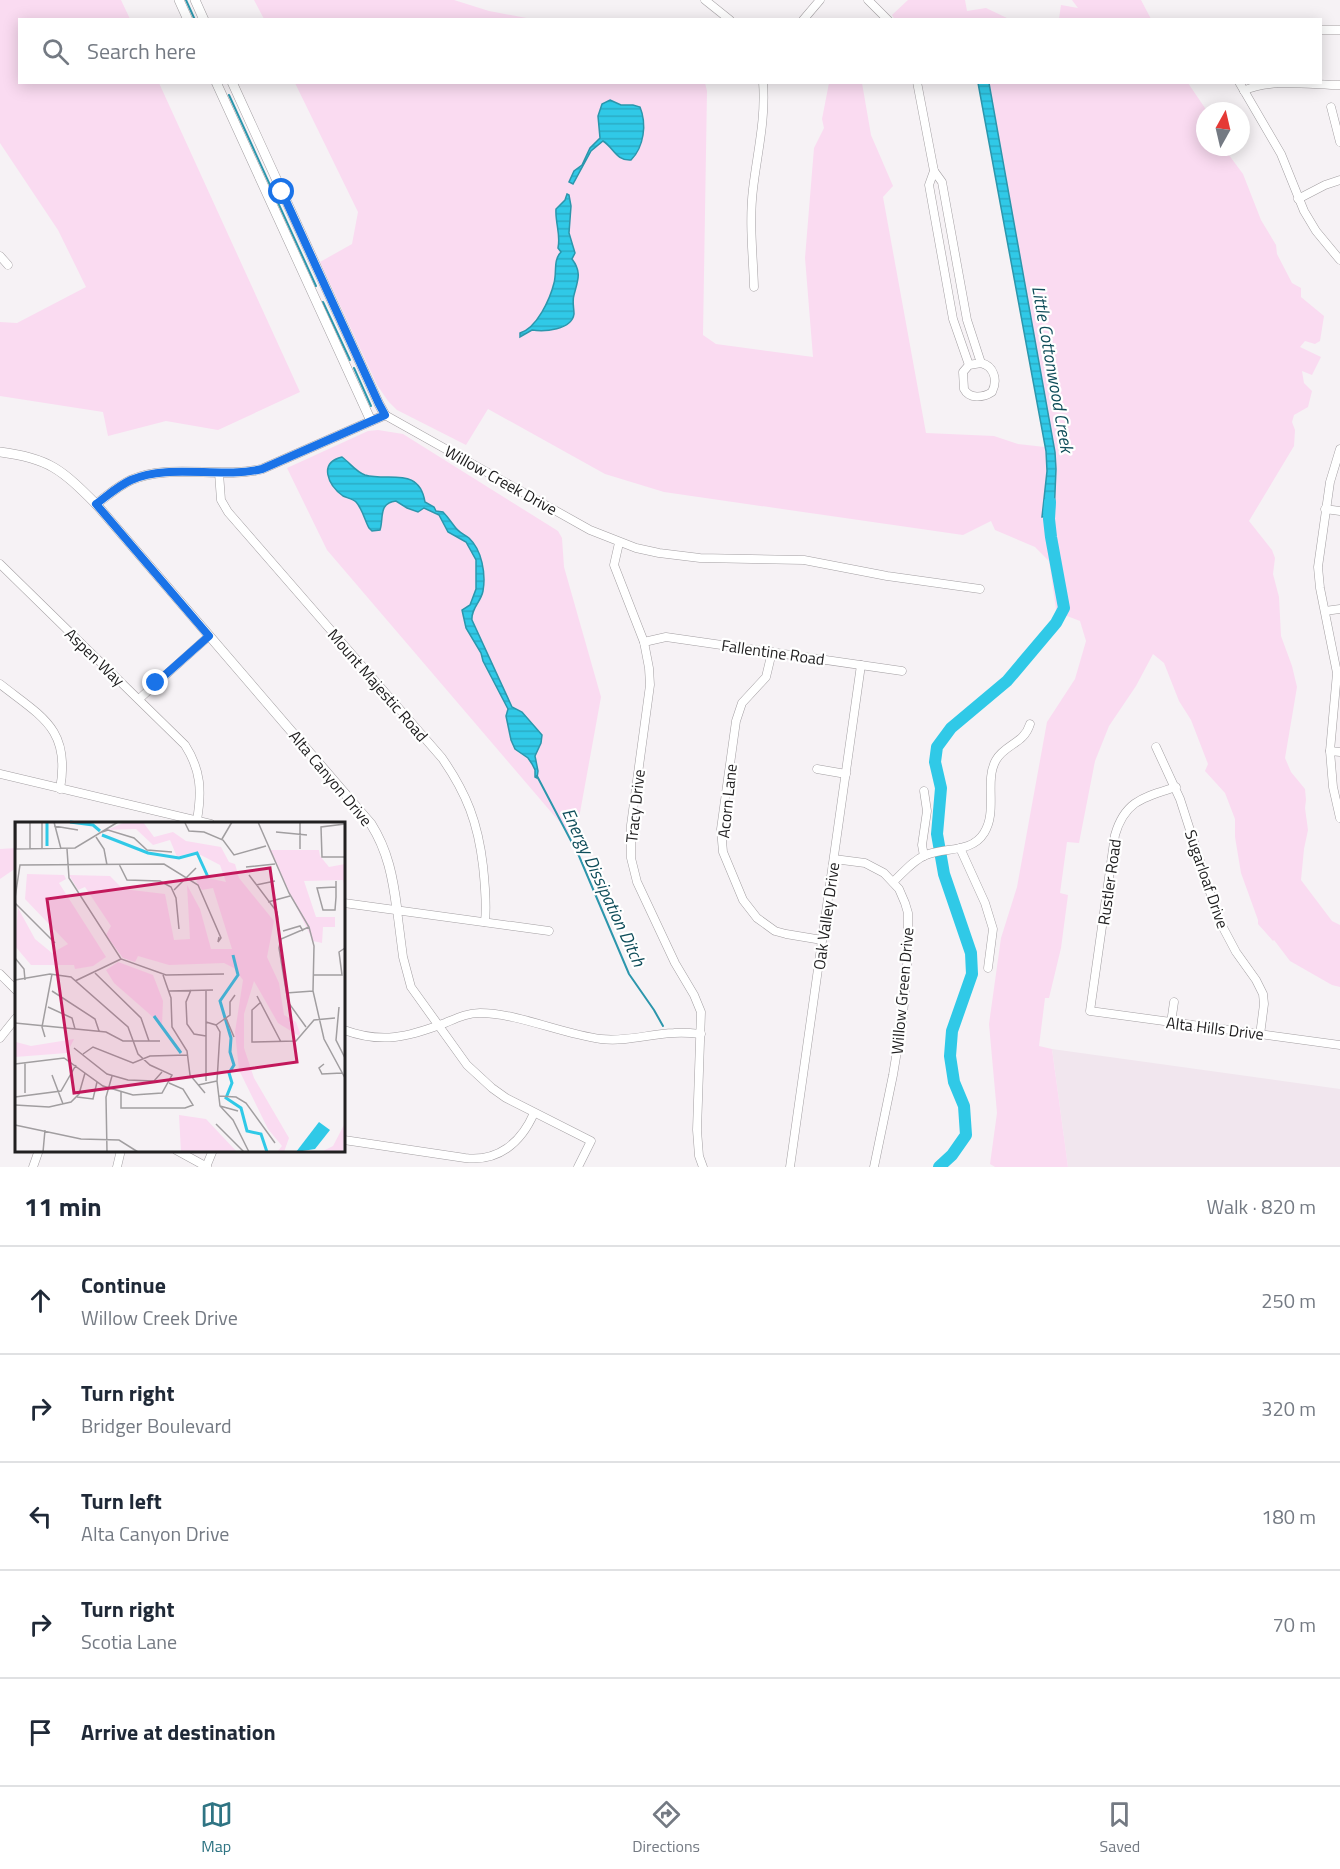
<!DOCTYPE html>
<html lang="en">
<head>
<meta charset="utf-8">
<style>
  :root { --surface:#fff; --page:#f6f6f7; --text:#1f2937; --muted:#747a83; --line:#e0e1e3; --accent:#2f7483 }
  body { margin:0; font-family:"Titillium Web",sans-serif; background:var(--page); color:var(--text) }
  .compass { position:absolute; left:1196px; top:102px; width:54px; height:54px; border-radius:50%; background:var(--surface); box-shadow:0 3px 15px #0003; rotate:8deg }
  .stop { position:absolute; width:18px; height:18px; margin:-14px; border:4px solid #1a73e8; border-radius:50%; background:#fff }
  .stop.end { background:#1a73e8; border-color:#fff; box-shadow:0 2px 6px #0008 }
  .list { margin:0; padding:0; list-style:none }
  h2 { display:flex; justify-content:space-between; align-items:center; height:78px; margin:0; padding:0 24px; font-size:26px }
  h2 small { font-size:20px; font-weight:400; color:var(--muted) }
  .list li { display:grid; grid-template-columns:39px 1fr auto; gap:18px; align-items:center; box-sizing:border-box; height:108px; padding:0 24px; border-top:2px solid var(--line) }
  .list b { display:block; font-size:22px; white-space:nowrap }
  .list p { margin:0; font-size:20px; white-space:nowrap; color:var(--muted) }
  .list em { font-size:20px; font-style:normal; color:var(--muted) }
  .icon { flex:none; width:33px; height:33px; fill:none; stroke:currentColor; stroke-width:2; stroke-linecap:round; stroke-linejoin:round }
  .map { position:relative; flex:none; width:1340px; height:1167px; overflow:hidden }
  .search { position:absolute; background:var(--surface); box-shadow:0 3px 15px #0003; left:18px; right:18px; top:18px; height:66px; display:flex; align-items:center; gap:15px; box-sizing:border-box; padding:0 21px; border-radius:0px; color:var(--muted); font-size:22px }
  .sheet { height:618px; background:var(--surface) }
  nav { display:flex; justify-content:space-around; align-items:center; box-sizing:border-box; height:84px; border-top:2px solid var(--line); background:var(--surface); font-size:16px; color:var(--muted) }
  nav a { display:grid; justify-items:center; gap:3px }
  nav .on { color:var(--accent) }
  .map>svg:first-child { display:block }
  .built { fill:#f1e6ee }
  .grass { fill:#fadbf1 }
  .water { fill:url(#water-rules); stroke:#2c96ac; stroke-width:1.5 }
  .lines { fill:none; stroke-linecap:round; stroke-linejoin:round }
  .stream { stroke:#2c96ac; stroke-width:2 }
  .river { stroke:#30c9e7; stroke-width:12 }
  .minor-casing { stroke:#a39fa2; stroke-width:9 }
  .tertiary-casing { stroke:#a39fa2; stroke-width:10 }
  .minor { stroke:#fff; stroke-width:8 }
  .tertiary { stroke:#fff; stroke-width:9 }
  .route { stroke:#1a73e8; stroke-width:8 }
  .labels { text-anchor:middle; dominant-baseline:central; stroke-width:4.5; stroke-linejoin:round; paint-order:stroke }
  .street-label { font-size:16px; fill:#212021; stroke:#fff }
  .water-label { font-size:18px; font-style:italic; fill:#0f4d5a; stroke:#fff }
  .inset-river { fill:none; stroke:#30c9e7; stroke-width:3 }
  .inset-road { fill:none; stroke:#a19ea0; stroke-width:1.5 }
  .view { fill:#c2185b; fill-opacity:0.15; stroke:#c2185b; stroke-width:3 }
  .inset-edge { fill:none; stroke:#212021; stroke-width:3 }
</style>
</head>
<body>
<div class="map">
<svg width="1340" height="1167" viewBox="0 0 1340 1167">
  <defs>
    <pattern id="water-rules" width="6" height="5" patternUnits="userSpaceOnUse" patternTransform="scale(1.5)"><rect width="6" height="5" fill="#30c9e7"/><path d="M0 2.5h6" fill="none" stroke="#2aacc6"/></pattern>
  </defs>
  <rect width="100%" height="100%" fill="#f6f2f5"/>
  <!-- built -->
  <polygon class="built" points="1052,1049 1340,1089 1340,1167 1068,1167"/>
  <!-- grass -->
  <g class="grass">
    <polygon points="0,0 121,0 130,19 20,20 20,82 159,83 300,392 218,430 166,421 108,436 103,412 0,396 0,322 17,323 86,287 58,230 0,143"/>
    <polygon points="254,0 454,0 489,11 532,19 264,19"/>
    <polygon points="908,0 965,0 967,11 986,8 1009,19 895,20 892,15"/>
    <polygon points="1072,0 1141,0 1151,19 1059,19 1061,5 1078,8"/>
    <polygon points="295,83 705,83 707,91 703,335 716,344 813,357 805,258 814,148 824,128 822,119 829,83 862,83 871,135 893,186 883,197 926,433 994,436 1018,444 1054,448 989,83 1188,83 1207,111 1205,111 1205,147 1223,147 1243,174 1261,220 1276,245 1277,254 1292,283 1301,288 1301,297 1324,316 1320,341 1315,344 1305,341 1300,347 1321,357 1312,375 1302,371 1304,383 1312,391 1308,407 1294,415 1292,422 1295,430 1294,446 1249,521 1272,550 1275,558 1273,574 1279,597 1281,636 1292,666 1297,687 1285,758 1291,772 1305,789 1306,800 1305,808 1308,830 1304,849 1301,880 1332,921 1340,925 1340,987 1332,985 1290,961 1274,940 1273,941 1258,924 1258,920 1241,873 1235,837 1235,819 1225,793 1205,771 1208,764 1191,720 1179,701 1164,663 1153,654 1136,686 1109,726 1095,761 1079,843 1067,842 1060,893 1068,895 1061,948 1049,998 1045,998 1039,1046 1052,1049 1068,1167 995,1167 990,1164 997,1113 989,1024 1001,938 1017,887 1047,722 1075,679 1086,641 1080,621 1067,616 1056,609 1049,561 1035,547 995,530 991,521 963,535 664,492 605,474 488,409 466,445 397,410 388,401 377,385 320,262 352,244 358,212"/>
    <polygon points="378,430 403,434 558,531 562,538 564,567 601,697 575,840 327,550 287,468 368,431"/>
    <polygon points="16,848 16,868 0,879 0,849"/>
  </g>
  <!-- water -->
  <g class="water">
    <polygon points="978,83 989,83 1055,452 1056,469 1054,516 1042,517 1047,471 1046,451"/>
    <path d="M610 100 621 105H633L640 107C647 124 644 147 631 160 616 161 614 148 603 141L591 151 573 184 569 182 574 171 582 165 590 148 600 138 598 116 602 104Z"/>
    <path d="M567 194 569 195 571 206 569 233 575 253 572 259C582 272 578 280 574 295 572 301 574 308 574 314 572 330 544 332 532 330L520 337V333C537 328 550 299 554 283 557 272 553 260 561 252L558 248C561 234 555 223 556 209L565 200Z"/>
    <path d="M342 457C350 463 356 472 365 475 389 482 419 466 425 502L434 507 436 511 443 512C448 517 451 522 455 527 458 532 464 534 469 538 482 550 486 574 483 591 481 602 471 608 472 620L512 707 522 712 542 735 541 743 535 756 538 771 537 778 535 777V770L532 764 528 758 515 749 511 740 506 716 508 709 483 661 481 653 466 628 462 610 470 605 476 589V560L466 542 448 532 439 515 424 508 418 512 407 508 396 501C378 503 384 518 380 530L372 531 369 528C365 521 362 508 356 502 353 499 347 498 343 496 328 485 318 463 342 457Z"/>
  </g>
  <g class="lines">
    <!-- stream -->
    <g class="stream">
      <polyline points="186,0 195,20"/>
      <polyline points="229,95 316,286"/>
      <polyline points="323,302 350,360"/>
      <polyline points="354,368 371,406"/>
      <polyline points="537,776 579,856 629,974 654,1010 663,1026"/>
    </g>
    <!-- river -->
    <polyline class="river" points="939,1167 952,1155 966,1135 964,1106 954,1082 950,1056 952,1031 972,974 971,953 944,874 937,834 941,788 935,762 937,747 951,728 1007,681 1056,623 1064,608 1051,537 1049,519 1050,502"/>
    <!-- minor casing -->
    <g class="minor-casing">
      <g id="minor">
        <polyline points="705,0 730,20"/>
        <polyline points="868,0 888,20"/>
        <polyline points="803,20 820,0"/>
        <polyline points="1320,30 1340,30"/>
        <path d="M917 82 934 171 942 182 967 320 981 363C994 366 998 380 992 392 983 398 969 399 964 389L963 372 969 365 981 363"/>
        <polyline points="1239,82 1281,154 1304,211 1316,231 1340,260"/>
        <path d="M1244 91C1267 78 1313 85 1340 85"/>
        <polyline points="1331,107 1340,142"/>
        <polyline points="934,171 929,185 953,319 969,365"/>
        <polyline points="1298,199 1325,185 1340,180"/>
        <polyline points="0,256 8,265"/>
        <path d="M754 287C753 255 749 222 753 189 757 154 766 119 763 82"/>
        <polyline points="385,415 590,530 636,548 659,553 700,558 804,560 887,576 980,589"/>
        <polyline points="1340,449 1330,482 1318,567 1320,588 1337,673 1330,751 1333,787 1340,818"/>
        <path d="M219 473 221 500 228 512 442 758C467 794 478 823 483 866 485 885 487 903 485 922"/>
        <polyline points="1325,509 1340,511"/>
        <polyline points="619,543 614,565 644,642 649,668 650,685 631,825 631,858 637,882 675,963 694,995 701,1012 697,1130 699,1156 703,1167"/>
        <path d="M0 564 185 745C201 770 202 791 197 820"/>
        <polyline points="1325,611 1340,609"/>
        <polyline points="644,642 666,637 902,671"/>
        <polyline points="772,652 766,677 742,703 736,721 721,829 723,852 743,900 757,918 775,931 786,934 822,940"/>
        <path d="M0 684C42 717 71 729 60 789"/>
        <polyline points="139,699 209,636"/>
        <polyline points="1156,747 1180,799 1219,920 1236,952 1256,980 1263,994 1264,1004 1260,1035"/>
        <polyline points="1330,751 1340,752"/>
        <polyline points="817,769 846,774"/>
        <polyline points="0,774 211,824"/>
        <path d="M1176 787C1145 797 1125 800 1115 835L1090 1011 1340 1045"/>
        <polyline points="960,848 985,903 993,929 988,968"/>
        <polyline points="924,856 922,845 927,811 924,791"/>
        <polyline points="834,859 865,863 884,873 899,889 905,903 908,913 908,953 903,1015 893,1075 874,1167"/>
        <path d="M893 882C903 873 913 860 926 855 945 847 972 853 984 833 998 811 984 781 996 760 1005 744 1024 744 1030 724"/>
        <polyline points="344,903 549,931"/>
        <polyline points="397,910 403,957 411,987 467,1065 492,1088 506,1098 591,1141 578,1167"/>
        <polyline points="0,974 16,990"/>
        <polyline points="1171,1023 1174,1002"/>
        <path d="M344 1030C382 1044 408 1037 445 1023 457 1018 467 1013 480 1013 517 1013 562 1034 601 1039 626 1042 649 1034 674 1033 683 1032 692 1033 701 1034"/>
        <polyline points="0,1038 16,1018"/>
        <path d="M344 1140 465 1158C498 1162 521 1143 534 1113"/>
        <polyline points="176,1150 207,1167"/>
        <polyline points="33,1167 39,1150"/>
        <polyline points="117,1167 121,1150"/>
        <polyline points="206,1167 213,1150"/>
        <polyline points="790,1167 861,665"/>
      </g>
    </g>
    <!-- tertiary casing -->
    <g class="tertiary-casing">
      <g id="tertiary">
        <polyline points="179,0 188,20"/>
        <polyline points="195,0 204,20"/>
        <polyline points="216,82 371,421"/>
        <path d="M0 452C49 458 62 470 96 504L371 824C388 851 393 878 397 910"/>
        <path d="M96 504C107 496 118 486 131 480 170 463 220 479 262 469L385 415 379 404 232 82"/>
      </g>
    </g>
    <!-- minor -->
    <use href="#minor" class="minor"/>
    <!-- tertiary -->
    <use href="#tertiary" class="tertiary"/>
  </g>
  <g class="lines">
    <!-- route -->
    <path class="route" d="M156 683 209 636 96 504C107 496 118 486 131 480 170 463 220 479 262 469L385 415 379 404 282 192"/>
  </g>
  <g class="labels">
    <!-- street labels -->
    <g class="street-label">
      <text transform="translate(501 480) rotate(29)">Willow Creek Drive</text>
      <text transform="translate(773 652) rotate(8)">Fallentine Road</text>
      <text transform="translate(95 657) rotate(44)">Aspen Way</text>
      <text transform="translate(378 685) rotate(49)">Mount Majestic Road</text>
      <text transform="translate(331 778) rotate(50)">Alta Canyon Drive</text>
      <text transform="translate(727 801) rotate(-84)">Acorn Lane</text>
      <text transform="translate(635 806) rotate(-84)">Tracy Drive</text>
      <text transform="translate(1207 879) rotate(71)">Sugarloaf Drive</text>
      <text transform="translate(1109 882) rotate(-82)">Rustler Road</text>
      <text transform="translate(826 916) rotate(-82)">Oak Valley Drive</text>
      <text transform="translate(902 991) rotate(-85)">Willow Green Drive</text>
      <text transform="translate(1215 1028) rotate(7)">Alta Hills Drive</text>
    </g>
    <!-- water labels -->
    <g class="water-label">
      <text transform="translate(1053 369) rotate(80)">Little Cottonwood Creek</text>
      <text transform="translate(604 887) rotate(65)">Energy Dissipation Ditch</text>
    </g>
  </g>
  <!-- overview -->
  <g transform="translate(15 822)">
    <rect width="330" height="330" fill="#f6f2f5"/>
    <path d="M128 0 139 15 158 10 171 19 206 25 214 40 220 42 224 56 259 99 252 135 264 161 269 193 281 200 285 211 284 214 263 201 239 159 229 192V226L239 256 274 316 269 330H262L267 324 253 307 224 248 220 210 228 158 219 146 209 141 154 143 123 134 120 140 108 136 91 113 96 104 70 65 63 68 54 53 95 54 108 67 150 72 159 118 175 117 172 63 185 87 196 127H217L198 66 187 68 181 59 192 52 193 56 211 60 205 43 180 30 162 35 155 18 138 23 121 7 92 8 108 1ZM254 28H304L305 34 314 45 330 42V66L328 58 289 59 301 95H320V105H308L307 121 298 119ZM12 52 49 53 51 57 44 61 91 135 78 144 60 147 59 143H16L0 124 3 86 20 117 37 131 53 122 10 77ZM103 140 138 153 148 179 147 203 99 161 91 148ZM59 217 52 231 0 235 1 220 16 224ZM330 301 328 330H306L318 324Z" fill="#fadbf1"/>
    <path d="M164 293 191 297 222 330H166Z" fill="#fadbf1"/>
    <path d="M304 300 315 308 300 327 281 330Z" fill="#30c9e7"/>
    <path class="inset-river" d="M32 0V24M55 0 78 3 85 9M87 13 133 31 164 36 182 31 193 55M218 133 223 153 205 179 216 216 215 230 219 243 214 251 217 261 211 276 226 286 232 309 246 312 252 330M139 194 166 231"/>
    <path class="inset-road" d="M1 0V27M39 0 46 27M243 0 274 71 294 105 299 124 298 169 309 217 330 256M27 1V27M170 1 174 9 189 10 208 18 219 33 251 24M330 2 306 5 307 35H330M39 4 63 8M87 10 93 8 119 16 132 28 157 30M261 10 292 13M81 15 89 27 92 43M207 17 217 0M0 27 60 26 103 0M15 27V0M52 27 54 56 106 137 151 153 209 152M285 27V0M104 42 112 58 145 59 156 65 161 76 164 107M231 45 260 42M234 53 262 90 263 98M321 59V75L320 88H308L302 66 321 65M241 63 260 59M159 68 181 46M0 76 5 43 149 42 183 63 206 116 203 120 204 115M253 80 275 74M0 81 40 121M268 109 285 104 288 109M0 136 9 147 10 158M80 151 126 196 134 219M148 153 156 176 157 205 172 229 175 253 190 271M299 153H327L324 130 330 126M0 158 35 152 56 155 113 205 123 232 135 243 157 253 147 271 118 273 88 264 49 236 0 242M60 159 106 137M176 168 171 180 172 202 179 212 191 214M37 169 80 197 84 209M154 169 198 168M271 171 298 169M242 174 266 220M246 180 237 188V220L281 219 299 198 320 196M33 185 57 196 60 207M324 185 321 218 330 236M211 196 219 215M191 200 201 203 205 210 202 259M0 201 91 210 108 219H145M201 203 215 193V180L220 173M291 205 273 180 264 126 266 117 294 105M30 215 27 205 37 152M59 226 92 252 113 258 139 259 147 250M68 232 78 225 118 241 135 234 173 233M10 241V271M309 242 304 246 307 252 327 251M37 253 48 282M191 259V168M202 259 205 284 218 298 234 330M183 263 202 259M106 270V286H170L178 283 168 267 154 261M204 274 221 275 231 281 260 321M0 275 46 269 61 243M62 275 78 277 82 260M0 283 34 285 56 280 64 272 70 251M205 284 223 289M201 302 229 330M0 303 66 317 104 318 123 330M28 330 30 308M92 330 91 275 97 254"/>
    <path class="view" d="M255 46 282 240 59 271 32 77Z"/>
    <rect width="330" height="330" class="inset-edge"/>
  </g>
</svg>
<svg class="compass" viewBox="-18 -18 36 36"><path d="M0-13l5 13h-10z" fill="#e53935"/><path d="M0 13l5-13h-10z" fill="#747a83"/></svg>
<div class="stop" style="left:282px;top:192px"></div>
<div class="stop end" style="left:156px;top:683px"></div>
<div class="search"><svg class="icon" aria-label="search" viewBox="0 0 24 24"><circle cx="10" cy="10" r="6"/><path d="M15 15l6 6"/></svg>Search here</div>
</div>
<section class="sheet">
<h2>11 min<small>Walk · 820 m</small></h2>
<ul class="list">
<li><svg class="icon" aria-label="ahead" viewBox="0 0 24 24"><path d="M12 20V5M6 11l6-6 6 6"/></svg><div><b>Continue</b><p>Willow Creek Drive</p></div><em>250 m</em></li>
<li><svg class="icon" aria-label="right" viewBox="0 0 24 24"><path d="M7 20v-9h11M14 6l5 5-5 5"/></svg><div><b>Turn right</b><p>Bridger Boulevard</p></div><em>320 m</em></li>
<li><svg class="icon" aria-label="left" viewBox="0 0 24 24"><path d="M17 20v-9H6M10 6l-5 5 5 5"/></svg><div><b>Turn left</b><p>Alta Canyon Drive</p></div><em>180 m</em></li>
<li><svg class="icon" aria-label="right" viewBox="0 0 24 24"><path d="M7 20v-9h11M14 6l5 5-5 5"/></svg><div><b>Turn right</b><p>Scotia Lane</p></div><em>70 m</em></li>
<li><svg class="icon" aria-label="arrive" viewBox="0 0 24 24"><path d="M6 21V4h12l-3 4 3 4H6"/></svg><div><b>Arrive at destination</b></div></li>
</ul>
</section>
<nav>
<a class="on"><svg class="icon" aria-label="map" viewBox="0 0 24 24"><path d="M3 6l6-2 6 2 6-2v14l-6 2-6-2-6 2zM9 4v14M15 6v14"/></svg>Map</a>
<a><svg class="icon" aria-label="directions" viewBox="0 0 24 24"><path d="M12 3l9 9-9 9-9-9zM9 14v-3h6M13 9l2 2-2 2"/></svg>Directions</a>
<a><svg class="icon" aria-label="saved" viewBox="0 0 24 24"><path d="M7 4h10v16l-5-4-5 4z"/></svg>Saved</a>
</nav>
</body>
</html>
